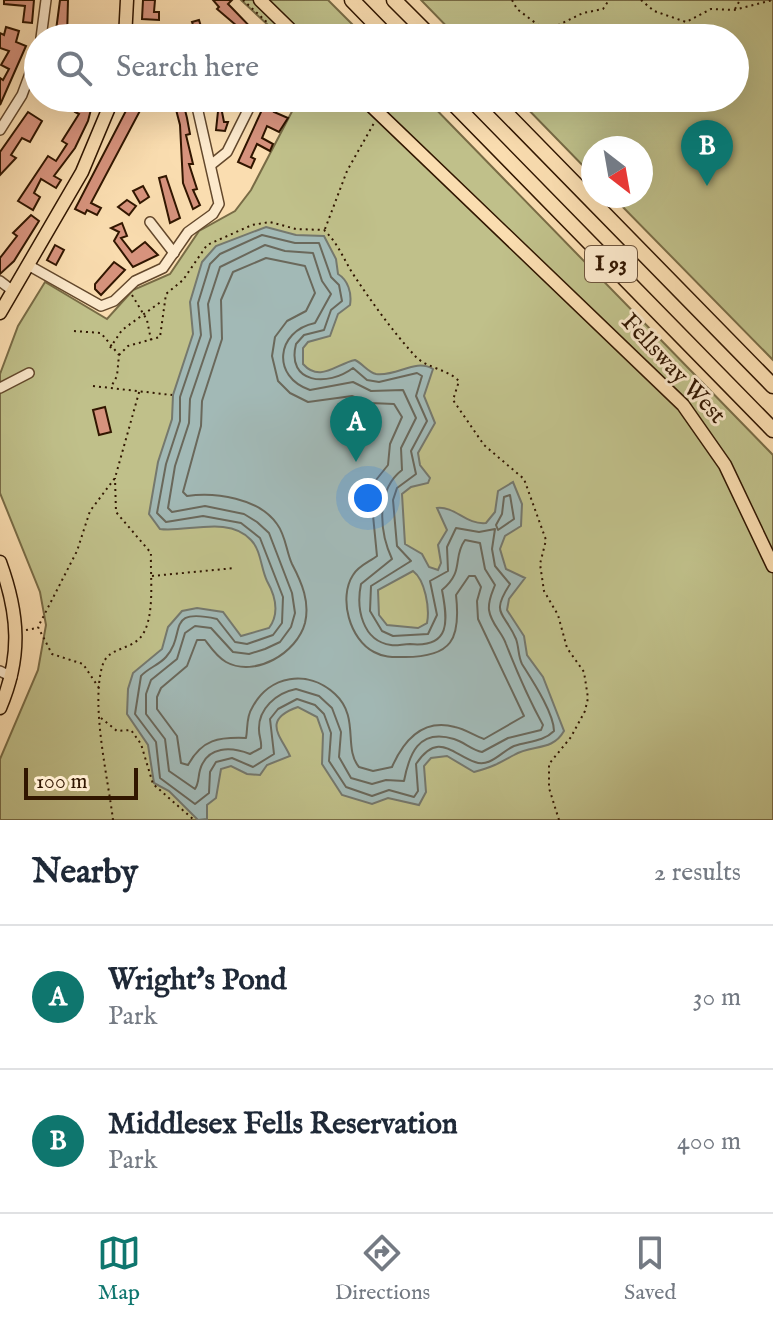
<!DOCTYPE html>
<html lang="en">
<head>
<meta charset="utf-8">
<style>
  :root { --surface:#fff; --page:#f2f2f3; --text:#1f2937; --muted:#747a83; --line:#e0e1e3; --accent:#0f766e }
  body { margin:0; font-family:"IM FELL English",serif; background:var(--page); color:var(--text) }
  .compass { position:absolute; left:581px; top:136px; width:72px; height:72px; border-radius:50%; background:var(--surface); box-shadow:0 8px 32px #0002; rotate:149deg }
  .scale { position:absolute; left:24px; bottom:20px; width:114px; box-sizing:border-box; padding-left:8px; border:4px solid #311600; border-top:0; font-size:22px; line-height:28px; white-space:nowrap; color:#311600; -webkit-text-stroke:6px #fce9cc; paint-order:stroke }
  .you { position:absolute; left:368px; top:498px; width:28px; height:28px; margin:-20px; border:6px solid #fff; border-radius:50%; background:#1a73e8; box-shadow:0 0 0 12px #1a73e833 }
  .badge { display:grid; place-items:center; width:52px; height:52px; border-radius:50%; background:var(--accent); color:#fff; font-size:26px; font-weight:700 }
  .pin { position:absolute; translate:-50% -66px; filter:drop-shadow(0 2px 4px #0008) }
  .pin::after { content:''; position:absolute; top:42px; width:28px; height:24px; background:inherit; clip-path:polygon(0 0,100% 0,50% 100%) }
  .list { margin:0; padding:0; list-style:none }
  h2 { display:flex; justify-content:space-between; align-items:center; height:104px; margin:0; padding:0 32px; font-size:34px }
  h2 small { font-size:26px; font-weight:400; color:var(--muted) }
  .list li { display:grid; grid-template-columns:52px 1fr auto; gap:24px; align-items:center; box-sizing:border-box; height:144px; padding:0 32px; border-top:2px solid var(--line) }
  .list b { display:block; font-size:30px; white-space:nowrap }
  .list p { margin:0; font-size:26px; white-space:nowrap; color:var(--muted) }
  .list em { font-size:26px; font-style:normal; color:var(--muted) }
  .icon { flex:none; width:44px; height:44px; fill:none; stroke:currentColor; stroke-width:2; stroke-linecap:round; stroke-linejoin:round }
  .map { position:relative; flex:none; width:773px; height:820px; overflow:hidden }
  .search { position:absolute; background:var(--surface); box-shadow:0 8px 32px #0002; left:24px; right:24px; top:24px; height:88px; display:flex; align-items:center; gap:20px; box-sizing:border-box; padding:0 28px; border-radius:44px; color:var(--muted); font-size:30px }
  .sheet { height:392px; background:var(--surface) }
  nav { display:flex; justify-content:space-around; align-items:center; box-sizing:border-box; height:112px; border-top:2px solid var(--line); background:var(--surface); font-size:22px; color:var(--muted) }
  nav a { display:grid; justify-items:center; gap:4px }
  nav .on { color:var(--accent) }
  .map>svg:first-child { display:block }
  .green { fill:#c0c08a; stroke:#786b45; stroke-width:2 }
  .water { fill:#a2b9b6; stroke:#75786d; stroke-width:2; fill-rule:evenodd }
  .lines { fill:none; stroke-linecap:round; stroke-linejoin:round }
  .shore { stroke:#6a685b; stroke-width:2 }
  .building { fill:#d7937d; stroke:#311600; stroke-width:2 }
  .minor-casing { stroke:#63482c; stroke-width:12 }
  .major-casing { stroke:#311600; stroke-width:15 }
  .highway-casing { stroke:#311600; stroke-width:17 }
  .path { stroke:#311600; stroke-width:2; stroke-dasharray:2 4; stroke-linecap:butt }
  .minor { stroke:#fce9cc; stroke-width:9 }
  .major { stroke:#faddb0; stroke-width:12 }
  .highway { stroke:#faddb0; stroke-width:14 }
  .labels { text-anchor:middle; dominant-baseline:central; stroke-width:6; stroke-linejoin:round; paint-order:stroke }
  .shield { fill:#fce9cc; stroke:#6e553d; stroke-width:2 }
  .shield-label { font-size:22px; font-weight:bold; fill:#311600 }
  .street-label { font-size:24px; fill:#311600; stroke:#fce9cc }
</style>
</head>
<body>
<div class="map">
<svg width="773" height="820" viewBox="0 0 773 820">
  <rect width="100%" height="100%" fill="#faddb0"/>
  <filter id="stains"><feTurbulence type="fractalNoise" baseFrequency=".0025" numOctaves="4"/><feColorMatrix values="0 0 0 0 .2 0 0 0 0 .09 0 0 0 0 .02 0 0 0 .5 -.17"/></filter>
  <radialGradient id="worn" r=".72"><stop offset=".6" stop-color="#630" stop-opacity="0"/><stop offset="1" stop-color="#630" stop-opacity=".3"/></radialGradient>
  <!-- green -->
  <g class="green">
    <polygon points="241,0 328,0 366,38 282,38"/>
    <polygon points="421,0 773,0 773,360 612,196 641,196 641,148 593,148 593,176 517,98 735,98 735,38 458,38"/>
    <polygon points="299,98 425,98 773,455 773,820 0,820 0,759 38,670 46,625 40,592 0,493 0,374 18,326 45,282 107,319 133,290 170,274 199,231 235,211 251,190"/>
  </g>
  <!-- water -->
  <path class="water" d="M266 227 296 235 324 236 336 259 338 274C348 280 352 293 350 305L338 314 330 336 308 342 303 348V364C320 383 336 364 355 360 363 364 368 372 376 374 397 377 415 358 433 369L424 396 435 423 418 453 420 465 430 478 428 483 411 487 402 494 405 544 422 554 429 567 438 570 441 563 438 545 447 530 437 508C455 506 466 525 486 523L495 512 498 491 513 482 522 504 521 526 505 536 500 549 506 569 525 578 509 599 507 610 524 636 527 655 543 677 564 731C552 752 532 744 514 755 498 764 492 767 474 772L447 756 431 758 424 766 426 792 419 805 388 798 372 804 342 795 322 764 323 734 317 717 298 707C261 720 281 736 290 756L267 765 260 775 247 774 231 766 221 769 216 798 207 805V819L198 820 169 791 154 783 148 745 127 714 128 689 133 673 162 649 168 627 182 611 197 608 223 612 241 636 269 628C280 613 276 597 267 581 261 569 261 550 251 540 229 515 185 533 160 529L149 514 158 462 172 419 173 395 193 334 190 302 202 262 216 246ZM413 571C425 580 430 608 427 623L418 628 387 625 379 615 378 590Z"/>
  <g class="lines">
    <!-- shore -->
    <g class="shore">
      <path d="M262 235 295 243H319L331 277 339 285 342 301 331 310 324 330 304 335 296 344C286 384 328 387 353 368L367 380 379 382 417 373 422 376 416 396 427 421 411 451 416 474 397 488 393 500 397 546 411 561 371 586 370 611 382 631 393 636 428 634 437 615 430 581 448 571 447 547 456 528 479 532 495 529 492 549 495 566 510 584C490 615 504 611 516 639 519 647 518 656 522 664 532 680 554 713 554 731 543 742 529 741 514 746 502 751 490 768 475 762 452 754 438 731 416 764L418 791 414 797 389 790 372 796 346 787 329 761 331 733 324 714 315 705 297 699 278 709 270 719 274 754 253 767 232 758 216 762 210 772 209 793 195 804 160 778 156 742 135 714 141 676C148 668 159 665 166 657 187 634 164 607 217 619L235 642 247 644 273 635 282 623 283 597 260 538 241 523 203 516 166 522 157 513 166 464 180 421V397L201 335 198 303 210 264 220 254Z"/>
      <path d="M265 245 285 251 313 253 322 281 331 294 315 323C276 331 271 377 310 390L353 382 371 391 403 390 416 418 401 448 402 470C376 490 379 531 392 559L361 584C356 608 362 641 391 645 397 646 403 644 410 644 451 648 448 621 442 590 465 571 452 558 465 540L480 543 485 569 495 585C492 593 488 600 489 610 491 624 502 632 506 644 517 672 528 698 543 725L541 730 508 738 482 752C472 750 464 742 454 739 418 728 409 755 404 781L386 780 372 784 351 778 339 757 341 732 332 708 319 696 296 689C276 693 258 709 259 730 259 737 262 741 261 748L250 754C232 747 207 745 200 770 198 777 199 783 195 789L169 771 165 739 146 714V694L151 680 177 659 185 633 195 626 211 628 233 652 249 654 265 649 280 642 291 627 295 613 292 593 269 533 257 522 244 514 205 506 172 512 168 508 175 466 189 423 190 399 211 337 208 304 220 267Z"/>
      <path d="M266 258 305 266 315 293 306 311 287 321 275 337 272 356 278 381 290 393 308 402 352 396 370 403 394 404 402 417 390 444 388 465 376 480 371 495 377 556C369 562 358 566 353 575 338 598 350 640 374 652 385 658 394 657 405 657 452 657 461 639 456 595L469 576H475L481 587 477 601 478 619 524 716 484 739C475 736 465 729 455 727 422 718 403 742 392 767L373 771 359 767C343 748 360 717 335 694 308 669 269 675 252 708 246 717 248 728 246 738 219 737 202 739 188 765L181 763 177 736 157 709V697L161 688 187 666 197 640H205C211 648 217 657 226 662 255 678 297 653 305 623 310 602 302 583 292 564 286 551 286 536 277 524 259 498 215 492 187 496L183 492 201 426 202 401 222 339 221 300 233 272Z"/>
      <polygon points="510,495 514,519 498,530 496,525 502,514 504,497"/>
    </g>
  </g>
  <!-- building -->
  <g class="building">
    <polygon points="4,0 34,0 32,23 23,22 25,6 4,4"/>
    <polygon points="60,0 68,0 67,38 55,38"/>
    <polygon points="143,0 155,0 154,12 159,12 159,20 142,19"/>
    <polygon points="213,0 232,0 228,4 232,8 261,38 248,38 242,31 234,38 224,38 237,26 217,9 219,7"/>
    <polygon points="199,20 204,36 191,38 189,33 195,31 192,22"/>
    <polygon points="6,27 19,31 16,42 26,46 0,105 0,78 3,80 9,69 1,65 9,51 0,48 0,33 4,35"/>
    <polygon points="81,98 94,98 88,121 75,148 54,176 61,180 56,188 41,179 34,193 40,197 33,210 18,201 48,156 56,161 67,144 62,141 79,114 75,112"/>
    <polygon points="173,98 182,98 187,118 190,134 186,135 193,164 189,164 197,189 193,190 200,205 193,209 183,183 180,125"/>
    <polygon points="209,98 228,98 220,102 224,122 228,122 225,131 216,130 219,102 211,105"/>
    <polygon points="131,101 142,107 91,203 101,208 97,215 87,210 85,214 75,209"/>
    <polygon points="266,101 277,106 274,112 288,118 279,132 267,126 262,138 273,144 270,151 257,144 251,157 255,159 251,168 238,162"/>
    <polygon points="28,112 42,121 30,142 22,138 11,155 16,158 0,175 0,152"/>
    <polygon points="166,176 180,218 170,223 159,178"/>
    <polygon points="143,186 149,197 140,203 133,191"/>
    <polygon points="127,200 136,206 129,215 118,207"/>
    <polygon points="31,215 39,221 14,261 0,274 0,258 17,236 13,233"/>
    <polygon points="122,223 127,236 121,238 132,252 145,242 158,255 133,267 114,241 119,232 111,228"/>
    <polygon points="55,245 64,250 56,265 47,260"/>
    <polygon points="114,262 125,270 101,295 95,289 95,284"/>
    <polygon points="105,407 111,432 99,435 93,410"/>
  </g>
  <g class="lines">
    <!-- minor casing -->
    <g class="minor-casing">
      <g id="minor">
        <polyline points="126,32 166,38"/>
        <polyline points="41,38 46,0"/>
        <polyline points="0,130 22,95 38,52"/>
        <polyline points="212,164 227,152 254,98"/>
        <polyline points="150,222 174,253"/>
        <polyline points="28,265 101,306 114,301 135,281 163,268 188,232 213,214 219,204 195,98"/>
        <polyline points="0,281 13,291"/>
        <polyline points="0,388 29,373"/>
        <polyline points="0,671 12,677"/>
      </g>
    </g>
    <!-- major casing -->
    <g class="major-casing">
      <g id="major">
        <polyline points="260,0 299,38"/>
        <polyline points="125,38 127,0"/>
        <polyline points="363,98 683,405 725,465 773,566"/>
        <polyline points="0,313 82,172 113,98"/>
        <path d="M0 562C19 614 22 657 0 708"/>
      </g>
    </g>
    <!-- highway casing -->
    <g class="highway-casing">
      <g id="highway">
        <polyline points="352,0 389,38"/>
        <polyline points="394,0 432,38"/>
        <polyline points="448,98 773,430"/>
        <polyline points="491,98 773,386"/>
      </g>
    </g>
    <!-- path -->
    <g class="path">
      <polyline points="243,0 284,38"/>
      <polyline points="512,0 517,9 546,31 583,13 603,9 609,0"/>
      <polyline points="641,0 654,11 686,22 711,9 734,10 773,0"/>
      <polyline points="735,9 740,0"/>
      <polyline points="325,229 347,171 374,123"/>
      <polyline points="132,295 147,320 151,340"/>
      <polyline points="74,331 101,333 119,355 117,376 111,387"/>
      <polyline points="110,348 122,330 162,301"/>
      <path d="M119 355 128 346 160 337 166 294 183 280 207 245 252 225 270 222 296 229 324 230C339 244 344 261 355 277 373 304 394 333 416 357 427 368 447 369 459 381L453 400 484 445 524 479 546 540 540 564 544 591 558 615 567 648 584 672 588 698 585 711 571 737 549 764V788L559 820"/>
      <polyline points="93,386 172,395"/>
      <polyline points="152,576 235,568"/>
      <polyline points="26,630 37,628"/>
      <polyline points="99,688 83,664 52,654 38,627 77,551 90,511 115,478 140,389"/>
      <polyline points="101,718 117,731 131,730 141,744 153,784 194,820"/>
      <path d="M113 820C108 778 91 707 102 667 107 647 128 651 140 638 156 620 150 576 151 553L116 512 115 478"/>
    </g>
    <!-- minor -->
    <use href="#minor" class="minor"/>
    <!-- major -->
    <use href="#major" class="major"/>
    <!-- highway -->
    <use href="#highway" class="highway"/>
  </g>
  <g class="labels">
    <!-- shield labels -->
    <rect class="shield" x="585" y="246" width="52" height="36" rx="6"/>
    <g class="shield-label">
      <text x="611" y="264">I 93</text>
    </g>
    <!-- street labels -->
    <g class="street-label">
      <text transform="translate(673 369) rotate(47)">Fellsway West</text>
    </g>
  </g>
  <rect width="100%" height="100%" filter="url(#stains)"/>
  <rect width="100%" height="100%" fill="url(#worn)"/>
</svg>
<svg class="compass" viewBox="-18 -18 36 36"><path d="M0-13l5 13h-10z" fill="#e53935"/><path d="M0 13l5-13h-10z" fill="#747a83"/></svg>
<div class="scale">100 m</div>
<div class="you"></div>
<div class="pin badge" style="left:356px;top:462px">A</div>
<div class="pin badge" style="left:707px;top:186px">B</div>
<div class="search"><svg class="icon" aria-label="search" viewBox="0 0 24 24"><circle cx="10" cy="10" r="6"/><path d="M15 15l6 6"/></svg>Search here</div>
</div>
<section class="sheet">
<h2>Nearby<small>2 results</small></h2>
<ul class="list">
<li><span class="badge">A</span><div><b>Wright's Pond</b><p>Park</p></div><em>30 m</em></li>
<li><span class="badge">B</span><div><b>Middlesex Fells Reservation</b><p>Park</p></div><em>400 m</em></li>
</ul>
</section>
<nav>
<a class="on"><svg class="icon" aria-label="map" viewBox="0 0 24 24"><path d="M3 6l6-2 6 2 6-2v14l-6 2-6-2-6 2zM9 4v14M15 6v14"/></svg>Map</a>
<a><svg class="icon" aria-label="directions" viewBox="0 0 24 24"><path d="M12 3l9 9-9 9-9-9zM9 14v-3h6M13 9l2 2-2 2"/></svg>Directions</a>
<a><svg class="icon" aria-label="saved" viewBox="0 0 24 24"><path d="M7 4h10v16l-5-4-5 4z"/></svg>Saved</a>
</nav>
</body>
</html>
